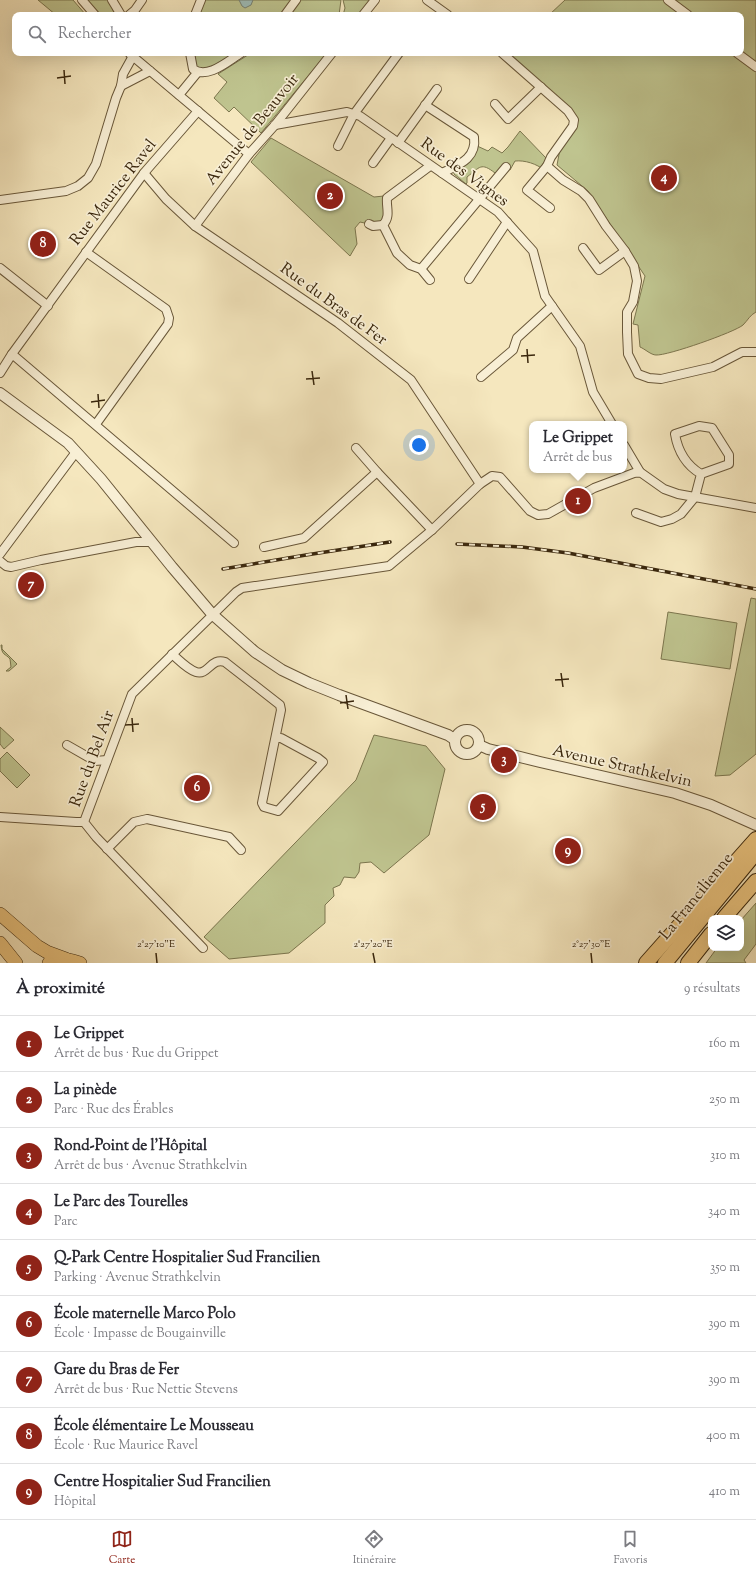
<!DOCTYPE html>
<html lang="fr">
<head>
<meta charset="utf-8">
<style>
  :root { --surface:#fff; --page:#f7f7f7; --text:#2b2b33; --muted:#7c7c81; --line:#e1e1e2; --accent:#8f2418 }
  body { margin:0; font-family:"Sorts Mill Goudy",serif; background:var(--page); color:var(--text) }
  .controls { position:absolute; right:12px; bottom:12px; display:grid; overflow:hidden; border-radius:8px; box-shadow:0 4px 16px #0002 }
  .controls button { width:36px; height:36px; display:grid; place-items:center; padding:0; border:0; border-bottom:1px solid var(--line); background:var(--surface); color:var(--text); font:20px sans-serif }
  .you { position:absolute; left:419px; top:445px; width:14px; height:14px; margin:-10px; border:3px solid #fff; border-radius:50%; background:#1a73e8; box-shadow:0 0 0 6px #1a73e833 }
  .badge { display:grid; place-items:center; width:26px; height:26px; border-radius:50%; background:var(--accent); color:#fff; font-size:13px; font-weight:700 }
  .pin { position:absolute; translate:-50% -50%; border:2px solid #fff; box-shadow:0 1px 4px #0006 }
  .popup { position:absolute; left:529px; top:421px; width:98px; height:52px; box-sizing:border-box; display:grid; place-content:center; border-radius:8px; background:var(--surface); filter:drop-shadow(0 1px 3px #0005); font-size:13px; white-space:nowrap; color:var(--muted) }
  .popup b { font-size:15px; color:var(--text) }
  .popup::after { content:''; position:absolute; left:50%; top:100%; margin-left:-8px; border:8px solid transparent; border-top-color:var(--surface) }
  .list { margin:0; padding:0; list-style:none }
  h2 { display:flex; justify-content:space-between; align-items:center; height:52px; margin:0; padding:0 16px; font-size:17px }
  h2 small { font-size:13px; font-weight:400; color:var(--muted) }
  .list li { display:grid; grid-template-columns:26px 1fr auto; gap:12px; align-items:center; box-sizing:border-box; height:56px; padding:0 16px; border-top:1px solid var(--line) }
  .list b { display:block; font-size:15px; white-space:nowrap }
  .list p { margin:0; font-size:13px; white-space:nowrap; color:var(--muted) }
  .list em { font-size:13px; font-style:normal; color:var(--muted) }
  .icon { flex:none; width:22px; height:22px; fill:none; stroke:currentColor; stroke-width:2; stroke-linecap:round; stroke-linejoin:round }
  .map { position:relative; flex:none; width:756px; height:963px; overflow:hidden }
  .search { position:absolute; background:var(--surface); box-shadow:0 4px 16px #0002; left:12px; right:12px; top:12px; height:44px; display:flex; align-items:center; gap:10px; box-sizing:border-box; padding:0 14px; border-radius:8px; color:var(--muted); font-size:15px }
  .sheet { height:556px; background:var(--surface) }
  nav { display:flex; justify-content:space-around; align-items:center; box-sizing:border-box; height:56px; border-top:1px solid var(--line); background:var(--surface); font-size:11px; color:var(--muted) }
  nav a { display:grid; justify-items:center; gap:2px }
  nav .on { color:var(--accent) }
  .map>svg:first-child { display:block }
  .green { fill:#bfc48f; stroke:#7c764e }
  .water { fill:#9fbeba; stroke:#778275 }
  .lines { fill:none; stroke-linecap:round; stroke-linejoin:round }
  .minor-casing { stroke:#695739; stroke-width:10 }
  .tertiary-casing { stroke:#695739; stroke-width:12 }
  .primary-casing { stroke:#3a270d; stroke-width:14 }
  .trunk-casing { stroke:#3a270d; stroke-width:16 }
  .minor { stroke:#f8efd5; stroke-width:8 }
  .tertiary { stroke:#f8efd5; stroke-width:10 }
  .primary { stroke:#eac47f; stroke-width:13 }
  .trunk { stroke:#eac47f; stroke-width:14 }
  .rail-casing { stroke:#3a270d; stroke-width:3.5 }
  .rail { stroke:#f8efd5; stroke-width:2; stroke-dasharray:6; stroke-linecap:butt }
  .ticks { fill:none; stroke:#3a270d; stroke-width:1.5 }
  .labels { text-anchor:middle; dominant-baseline:central; stroke-width:3.5; stroke-linejoin:round; paint-order:stroke }
  .street-label { font-size:16px; fill:#3a270d; stroke:#f8efd5 }
  .ticks-label { font-size:10px; text-anchor:middle; fill:#3a270d; stroke:#f8efd5; stroke-width:3.5; stroke-linejoin:round; paint-order:stroke }
</style>
</head>
<body>
<div class="map">
<svg width="756" height="963" viewBox="0 0 756 963">
  <rect width="100%" height="100%" fill="#f5e7be"/>
  <filter id="stains"><feTurbulence type="fractalNoise" baseFrequency=".005" numOctaves="4"/><feColorMatrix values="0 0 0 0 .2 0 0 0 0 .09 0 0 0 0 .02 0 0 0 .5 -.17"/></filter>
  <radialGradient id="worn" r=".72"><stop offset=".6" stop-color="#630" stop-opacity="0"/><stop offset="1" stop-color="#630" stop-opacity=".3"/></radialGradient>
  <!-- green -->
  <g class="green">
    <polygon points="38,0 73,0 86,15 56,15"/>
    <polygon points="84,0 110,0 114,13 112,15 97,15"/>
    <polygon points="201,0 296,0 285,15 195,15"/>
    <polygon points="301,0 341,0 339,15 290,15"/>
    <polygon points="343,0 370,0 358,15 343,15 345,8"/>
    <path d="M565 0H756V312C750 315 748 320 743 325 735 332 667 356 656 355 651 355 645 349 640 347L638 325 633 324 645 276 588 191 557 165 560 149 577 124 507 55 509 53H741V15H549Z"/>
    <polygon points="190,53 241,53 197,73"/>
    <polygon points="251,53 327,53 261,133 234,107 229,112 214,98 227,82 218,74"/>
    <path d="M520 131 546 158 550 160 544 170C537 164 525 160 515 161L510 170 506 167 500 168 495 173C481 162 480 167 467 177V183L466 184 454 174 453 167 475 145 488 151 492 147 502 153 508 147Z"/>
    <polygon points="271,138 374,197 384,196 386,210 384,221 369,224 360,222 355,228 357,244 350,256 251,162"/>
    <polygon points="751,598 756,599 756,754 730,775 715,776"/>
    <polygon points="668,612 737,623 730,669 661,659"/>
    <path d="M1 645H2V649L17 664 9 671H6L11 667 10 659C5 653 2 656 1 645Z"/>
    <polygon points="0,727 14,740 4,749 0,744"/>
    <polygon points="374,735 426,746 445,769 429,835 384,873 371,862 360,863 359,872 355,878 344,877 340,885 333,888 334,896 325,905 325,923 289,953 229,959 204,937 356,780"/>
    <polygon points="7,752 30,775 17,788 0,771 0,759"/>
    <polygon points="756,903 756,944 744,960 746,963 706,963 717,948 741,948 741,920"/>
  </g>
  <!-- water -->
  <polygon class="water" points="239,0 253,0 251,5 245,8 242,6"/>
  <g class="lines">
    <!-- minor casing -->
    <g class="minor-casing">
      <g id="minor">
        <polyline points="82,0 95,15"/>
        <polyline points="112,0 121,15"/>
        <polyline points="427,0 448,15"/>
        <polyline points="668,0 688,15"/>
        <polyline points="129,15 135,10 142,0"/>
        <polyline points="195,15 201,0"/>
        <polyline points="285,15 296,0"/>
        <polyline points="363,15 375,0"/>
        <path d="M190 53 193 69C207 80 228 61 241 53"/>
        <polyline points="502,53 568,111 574,120 573,126 551,157 547,166 563,180 581,191 589,199 606,226 625,251 634,266 637,281 633,302 627,312 627,332 628,354 638,374 649,378 661,379 713,367 742,352 756,352"/>
        <polyline points="737,53 756,67"/>
        <polyline points="130,54 249,154"/>
        <polyline points="121,86 150,71"/>
        <polyline points="179,95 197,73"/>
        <polyline points="495,104 508,119 541,87"/>
        <path d="M425 105 474 137C477 159 458 165 442 173"/>
        <polyline points="275,125 347,112 360,116 498,212 533,251 545,296 580,346 593,392 612,424"/>
        <polyline points="398,143 437,89"/>
        <polyline points="338,146 354,114 399,53"/>
        <polyline points="373,163 391,138"/>
        <polyline points="547,166 527,190 550,208"/>
        <polyline points="144,173 166,199 195,226 338,323 411,380 480,484"/>
        <polyline points="0,200 66,191 78,186 88,178 96,164 116,98 121,86 123,74 133,56"/>
        <polyline points="369,224 373,226 383,225"/>
        <polyline points="195,226 249,154 275,125 332,53"/>
        <polyline points="583,248 599,270 625,251"/>
        <polyline points="86,252 166,309 169,318 168,324 96,424"/>
        <polyline points="0,268 48,306"/>
        <polyline points="421,269 506,167"/>
        <polyline points="469,279 507,222"/>
        <path d="M430 280 421 269 410 265 397 253 383 225C391 216 386 208 387 198L430 166"/>
        <polyline points="12,354 234,543"/>
        <polyline points="0,373 12,354 144,173 198,111"/>
        <polyline points="481,377 513,350 517,338 552,306"/>
        <polyline points="624,445 640,472"/>
        <polyline points="356,448 377,472"/>
        <path d="M636 513 661 522 672 519 681 514 695 497 701 474 729 464V455L712 428 699 426 675 434C678 452 686 465 701 474"/>
        <polyline points="264,547 304,538 377,472 432,530"/>
        <polyline points="0,554 76,452"/>
        <polyline points="0,561 6,566 11,567 41,560 136,542 152,542"/>
        <path d="M172 654C179 660 187 669 196 672 208 676 211 657 225 662L280 705 281 710 262 803 264 807 278 811 323 762 318 758 281 738H276"/>
        <polyline points="67,745 95,761 107,760"/>
        <polyline points="0,817 76,822 84,822"/>
        <polyline points="107,849 134,822 147,819 229,837 241,850"/>
        <polyline points="203,948 96,837 84,822 132,694 236,592 242,588 389,566 432,530 480,484 492,476 500,477 530,511 538,515 548,514 594,488 634,473 640,472 664,489 678,494 756,508"/>
      </g>
    </g>
    <!-- tertiary casing -->
    <g class="tertiary-casing">
      <g id="tertiary">
        <polyline points="0,393 68,443 101,479 172,567 212,614 255,652 282,670 309,683 339,695 448,735 454,739"/>
        <circle cx="467" cy="742" r="12"/>
        <polyline points="479,745 488,749 540,762 675,793 711,805 756,825"/>
      </g>
    </g>
    <!-- primary casing -->
    <g class="primary-casing">
      <g id="primary">
        <polyline points="0,914 37,946 47,952 66,959"/>
        <polyline points="0,943 16,963"/>
        <path d="M49 963C60 958 69 959 80 963"/>
      </g>
    </g>
    <!-- trunk casing -->
    <g class="trunk-casing">
      <g id="trunk">
        <polyline points="724,918 756,881"/>
        <polyline points="646,963 756,839"/>
        <polyline points="665,963 754,855"/>
        <polyline points="688,963 711,934"/>
      </g>
    </g>
    <!-- minor -->
    <use href="#minor" class="minor"/>
    <!-- tertiary -->
    <use href="#tertiary" class="tertiary"/>
    <!-- primary -->
    <use href="#primary" class="primary"/>
    <!-- trunk -->
    <use href="#trunk" class="trunk"/>
    <!-- rail casing -->
    <g class="rail-casing">
      <g id="rail">
        <polyline points="457,544 522,547 568,553 756,589"/>
        <polyline points="223,569 306,555 390,542"/>
      </g>
    </g>
    <!-- rail -->
    <use href="#rail" class="rail"/>
  </g>
  <!-- ticks -->
  <path class="ticks" d="M64 70 65 84M57 78 71 76M527 349 528 363M521 356 535 355M312 371 314 385M306 379 320 378M98 394 99 408M91 402 105 400M561 673 563 687M555 680 569 679M346 695 348 709M340 703 354 701M132 718 133 732M125 725 139 724M156 953 157 963M373 953 375 963M591 953 592 963"/>
  <g class="labels">
    <!-- street labels -->
    <g class="street-label">
      <text transform="translate(253 130) rotate(-51)">Avenue de Beauvoir</text>
      <text transform="translate(464 173) rotate(36)">Rue des Vignes</text>
      <text transform="translate(114 193) rotate(-52)">Rue Maurice Ravel</text>
      <text transform="translate(333 305) rotate(36)">Rue du Bras de Fer</text>
      <text transform="translate(93 759) rotate(-70)">Rue du Bel Air</text>
      <text transform="translate(622 767) rotate(13)">Avenue Strathkelvin</text>
      <text transform="translate(697 897) rotate(-51)">La Francilienne</text>
    </g>
  </g>
  <g class="ticks-label">
    <text x="156" y="947">2°27'10"E</text>
    <text x="373" y="947">2°27'20"E</text>
    <text x="591" y="947">2°27'30"E</text>
  </g>
  <rect width="100%" height="100%" filter="url(#stains)"/>
  <rect width="100%" height="100%" fill="url(#worn)"/>
</svg>
<div class="controls">
<button><svg class="icon" aria-label="layers" viewBox="0 0 24 24"><path d="M12 4l9 5-9 5-9-5zM3 14l9 5 9-5"/></svg></button>
</div>
<div class="you"></div>
<div class="pin badge" style="left:578px;top:501px">1</div>
<div class="popup"><b>Le Grippet</b>Arrêt de bus</div>
<div class="pin badge" style="left:330px;top:196px">2</div>
<div class="pin badge" style="left:504px;top:760px">3</div>
<div class="pin badge" style="left:664px;top:178px">4</div>
<div class="pin badge" style="left:483px;top:807px">5</div>
<div class="pin badge" style="left:197px;top:788px">6</div>
<div class="pin badge" style="left:31px;top:585px">7</div>
<div class="pin badge" style="left:43px;top:244px">8</div>
<div class="pin badge" style="left:568px;top:851px">9</div>
<div class="search"><svg class="icon" aria-label="search" viewBox="0 0 24 24"><circle cx="10" cy="10" r="6"/><path d="M15 15l6 6"/></svg>Rechercher</div>
</div>
<section class="sheet">
<h2>À proximité<small>9 résultats</small></h2>
<ul class="list">
<li><span class="badge">1</span><div><b>Le Grippet</b><p>Arrêt de bus · Rue du Grippet</p></div><em>160 m</em></li>
<li><span class="badge">2</span><div><b>La pinède</b><p>Parc · Rue des Érables</p></div><em>250 m</em></li>
<li><span class="badge">3</span><div><b>Rond-Point de l'Hôpital</b><p>Arrêt de bus · Avenue Strathkelvin</p></div><em>310 m</em></li>
<li><span class="badge">4</span><div><b>Le Parc des Tourelles</b><p>Parc</p></div><em>340 m</em></li>
<li><span class="badge">5</span><div><b>Q-Park Centre Hospitalier Sud Francilien</b><p>Parking · Avenue Strathkelvin</p></div><em>350 m</em></li>
<li><span class="badge">6</span><div><b>École maternelle Marco Polo</b><p>École · Impasse de Bougainville</p></div><em>390 m</em></li>
<li><span class="badge">7</span><div><b>Gare du Bras de Fer</b><p>Arrêt de bus · Rue Nettie Stevens</p></div><em>390 m</em></li>
<li><span class="badge">8</span><div><b>École élémentaire Le Mousseau</b><p>École · Rue Maurice Ravel</p></div><em>400 m</em></li>
<li><span class="badge">9</span><div><b>Centre Hospitalier Sud Francilien</b><p>Hôpital</p></div><em>410 m</em></li>
</ul>
</section>
<nav>
<a class="on"><svg class="icon" aria-label="map" viewBox="0 0 24 24"><path d="M3 6l6-2 6 2 6-2v14l-6 2-6-2-6 2zM9 4v14M15 6v14"/></svg>Carte</a>
<a><svg class="icon" aria-label="directions" viewBox="0 0 24 24"><path d="M12 3l9 9-9 9-9-9zM9 14v-3h6M13 9l2 2-2 2"/></svg>Itinéraire</a>
<a><svg class="icon" aria-label="saved" viewBox="0 0 24 24"><path d="M7 4h10v16l-5-4-5 4z"/></svg>Favoris</a>
</nav>
</body>
</html>
